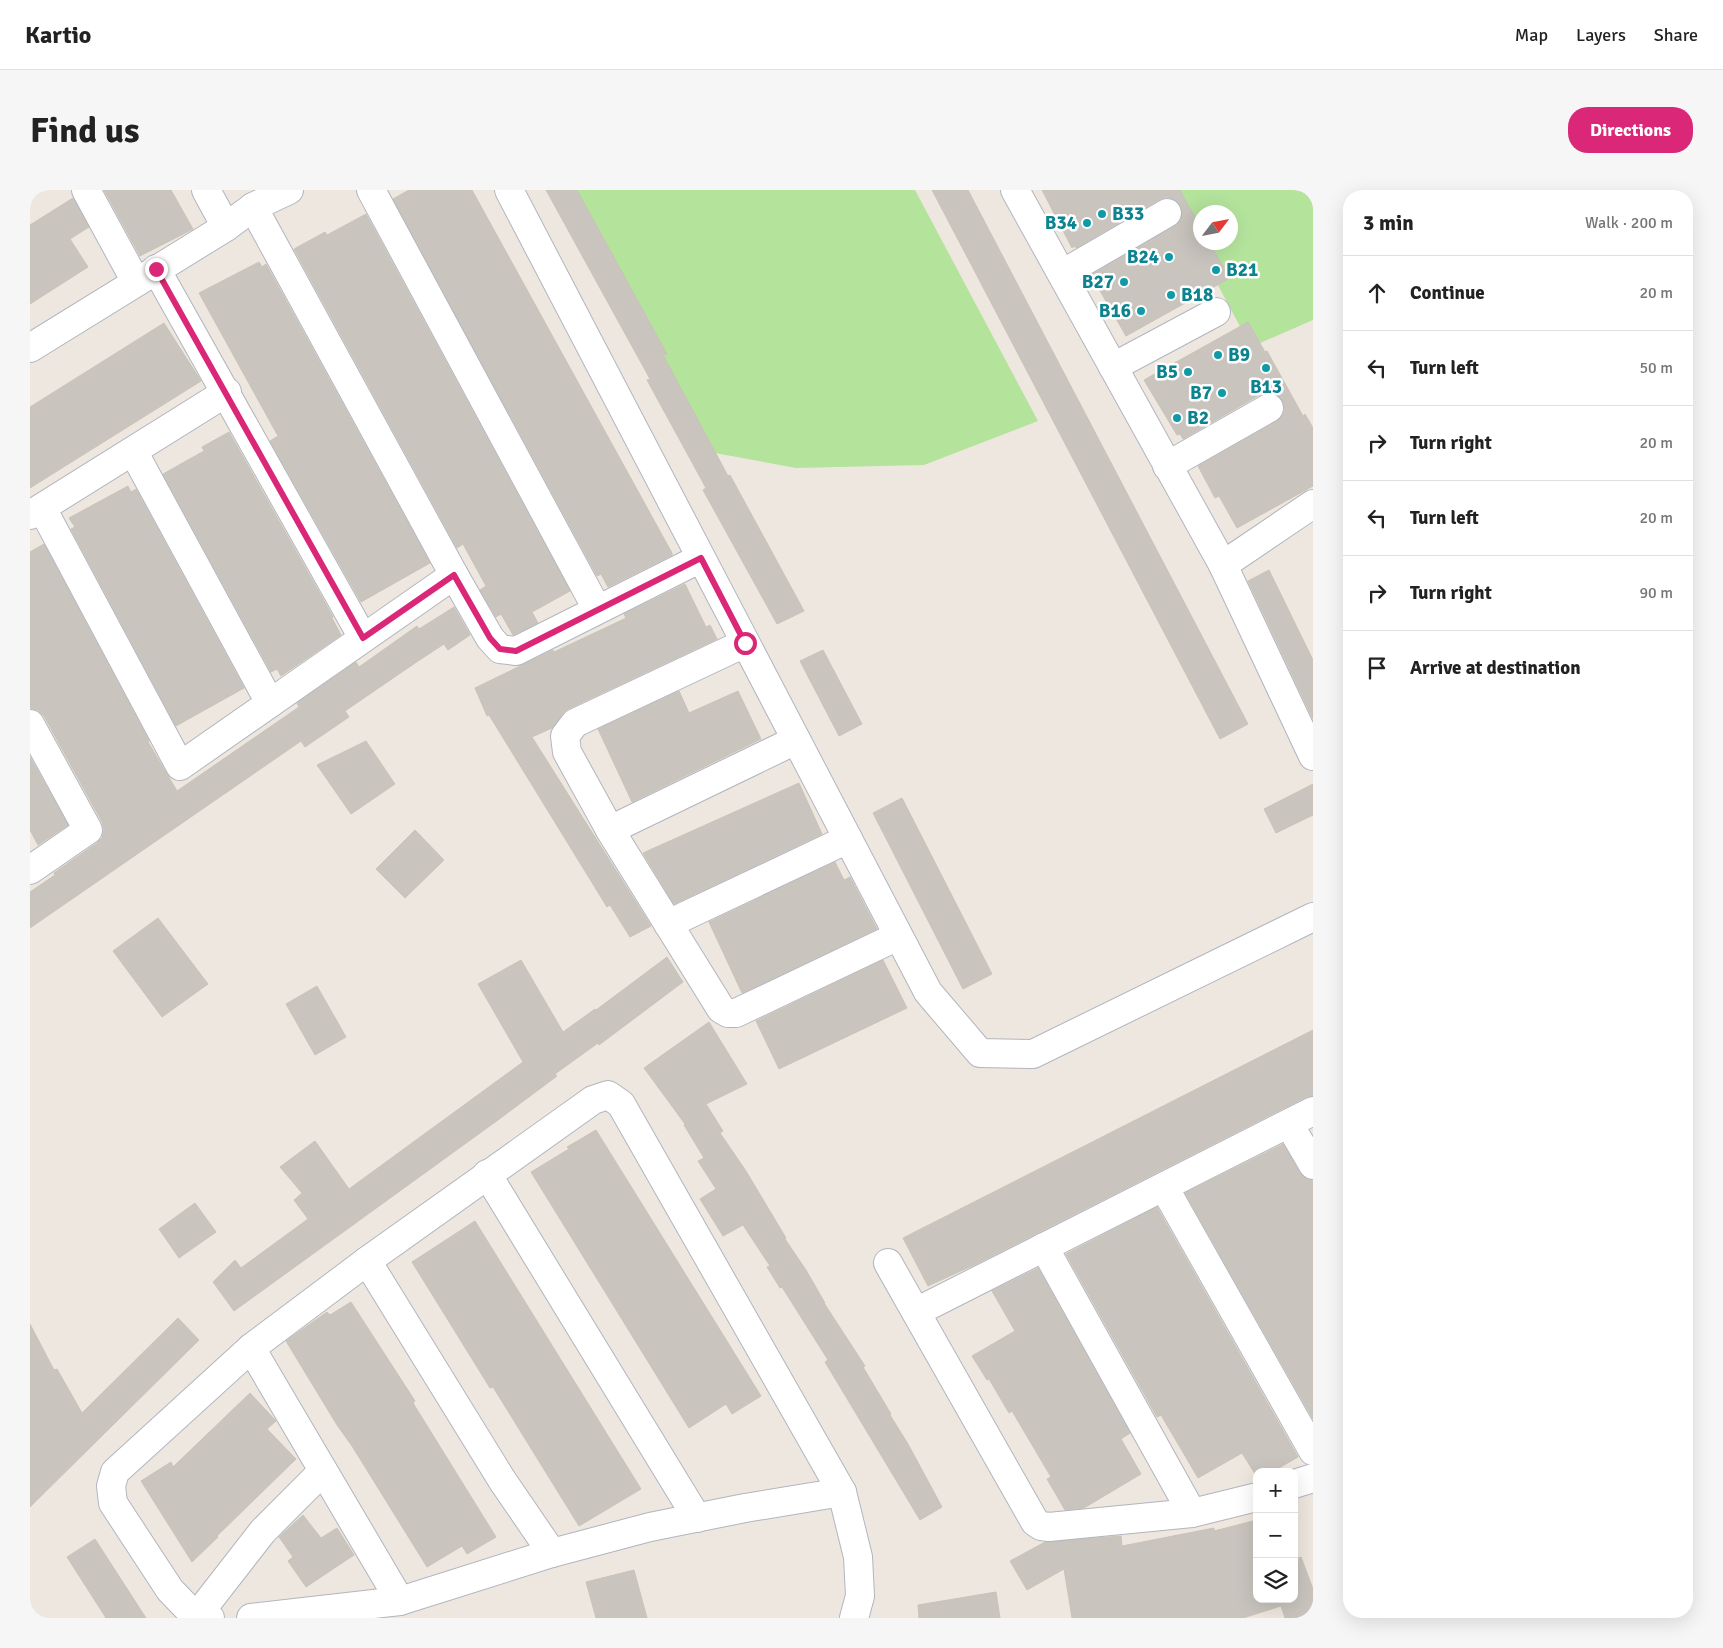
<!DOCTYPE html>
<html lang="en">
<head>
<meta charset="utf-8">
<style>
  :root { --surface:#fff; --page:#f6f6f6; --text:#222; --muted:#767676; --line:#e0e0e0; --accent:#db2777 }
  body { margin:0; font-family:Signika,sans-serif; background:var(--page); color:var(--text) }
  .controls { position:absolute; right:15px; bottom:15px; display:grid; overflow:hidden; border-radius:10px; box-shadow:0 5px 20px #0002 }
  .controls button { width:45px; height:45px; display:grid; place-items:center; padding:0; border:0; border-bottom:1px solid var(--line); background:var(--surface); color:var(--text); font:25px sans-serif }
  .compass { position:absolute; left:1163px; top:15px; width:45px; height:45px; border-radius:50%; background:var(--surface); box-shadow:0 5px 20px #0002; rotate:58deg }
  .stop { position:absolute; width:15px; height:15px; margin:-11px; border:4px solid #db2777; border-radius:50%; background:#fff }
  .stop.end { background:#db2777; border-color:#fff; box-shadow:0 1px 5px #0008 }
  .list { margin:0; padding:0; list-style:none }
  h2 { display:flex; justify-content:space-between; align-items:center; height:65px; margin:0; padding:0 20px; font-size:21px }
  h2 small { font-size:16px; font-weight:400; color:var(--muted) }
  .list li { display:grid; grid-template-columns:32px 1fr auto; gap:15px; align-items:center; box-sizing:border-box; height:75px; padding:0 20px; border-top:1px solid var(--line) }
  .list b { display:block; font-size:19px; white-space:nowrap }
  .list em { font-size:16px; font-style:normal; color:var(--muted) }
  .icon { flex:none; width:28px; height:28px; fill:none; stroke:currentColor; stroke-width:2; stroke-linecap:round; stroke-linejoin:round }
  .map { position:relative; flex:none; width:1283px; height:1428px; overflow:hidden; border-radius:20px }
  header { display:flex; align-items:center; gap:30px; box-sizing:border-box; height:70px; padding:0 25px; background:var(--surface); border-bottom:1px solid var(--line) }
  header strong { font-size:24px }
  nav { display:flex; gap:28px; margin-inline-start:auto; font-size:18px }
  .intro { display:flex; align-items:center; justify-content:space-between; box-sizing:border-box; height:120px; padding:0 30px }
  h1 { margin:0; font-size:35px }
  .button { padding:12px 22px; border-radius:20px; background:var(--accent); color:#fff; font-size:18px; font-weight:700 }
  main { display:flex; gap:30px; padding:0 30px }
  aside { flex:1; background:var(--surface); border-radius:20px; box-shadow:0 5px 20px #0002 }
  .map>svg:first-child { display:block }
  .green { fill:#b4e39c; fill-rule:evenodd }
  .building { fill:#c9c4be; stroke:#c9c3b8 }
  .lines { fill:none; stroke-linecap:round; stroke-linejoin:round }
  .minor-casing { stroke:#b2b5bf; stroke-width:30 }
  .minor { stroke:#fff; stroke-width:28 }
  .route { stroke:#db2777; stroke-width:6 }
  .culture-dot { fill:#0f9aa8; stroke:#fff; stroke-width:2 }
  .labels { text-anchor:middle; dominant-baseline:central; stroke-width:5; stroke-linejoin:round; paint-order:stroke }
  .culture-label { font-size:19px; font-weight:bold; fill:#0d838f; stroke:#fff; text-anchor:end }
</style>
</head>
<body>
<header>
<strong>Kartio</strong>
<nav><a>Map</a><a>Layers</a><a>Share</a></nav>
</header>
<div class="intro"><h1>Find us</h1><a class="button">Directions</a></div>
<main>
<div class="map">
<svg width="1283" height="1428" viewBox="0 0 1283 1428">
  <rect width="100%" height="100%" fill="#eee7df"/>
  <!-- green -->
  <g class="green">
    <polygon points="537,0 885,0 1008,231 894,275 766,278 674,261"/>
    <path d="M1137 0H1283V130L1221 157ZM1170 22H1200V52H1170Z"/>
  </g>
  <!-- building -->
  <g class="building">
    <polygon points="74,0 141,0 163,39 110,66"/>
    <polygon points="379,0 442,0 642,363 642,365 578,397 571,384 567,386 363,9"/>
    <polygon points="516,0 547,0 637,164 633,165 698,286 700,285 774,421 747,434 673,300 676,298 617,190 620,189"/>
    <polygon points="902,0 938,0 1218,534 1190,549"/>
    <polygon points="1012,0 1150,0 1170,37 1170,52 1179,52 1200,88 1096,146 1061,85 1145,36 1151,30 1153,22 1151,16 1144,9 1136,7 1130,9 1046,58 1045,56 1042,58"/>
    <polygon points="43,8 59,37 40,49 58,77 0,114 0,35"/>
    <polygon points="336,24 540,401 502,422 508,433 483,445 471,424 466,427 450,400 456,396 433,354 427,358 264,59 295,42 297,45"/>
    <polygon points="229,72 232,77 236,74 400,373 331,412 240,251 248,246 169,103"/>
    <polygon points="1218,132 1235,162 1237,161 1273,226 1275,224 1283,238 1283,296 1207,338 1189,306 1185,308 1168,276 1247,231 1253,225 1255,219 1252,210 1246,204 1240,202 1231,204 1153,249 1150,244 1147,245 1114,190"/>
    <polygon points="134,133 171,191 0,298 0,217"/>
    <polygon points="199,242 303,427 302,428 311,445 251,486 247,479 241,482 133,284 174,261 172,257"/>
    <polygon points="98,296 101,302 106,299 214,498 146,536 41,339 45,337 39,328"/>
    <polygon points="14,354 119,551 118,552 147,601 269,517 267,513 326,472 329,477 387,436 389,439 424,417 440,445 418,460 414,454 388,471 315,521 319,527 275,557 271,551 0,738 0,702 25,685 24,683 67,653 72,648 74,640 72,632 14,526 8,520 0,518 0,362"/>
    <polygon points="1239,380 1283,470 1283,529 1218,391"/>
    <polygon points="655,394 676,437 680,435 687,449 538,519 533,523 522,538 502,547 621,736 600,747 580,715 577,717 459,525 457,526 445,498 523,460 524,462 592,430 596,428 594,424"/>
    <polygon points="793,460 832,534 809,546 770,471"/>
    <polygon points="649,501 659,523 708,501 731,549 602,612 568,539"/>
    <polygon points="336,551 365,594 321,624 287,575"/>
    <polygon points="0,567 38,635 8,655 0,640"/>
    <polygon points="769,593 792,644 644,714 613,663"/>
    <polygon points="1283,594 1283,625 1246,643 1234,619"/>
    <polygon points="872,608 962,784 933,799 843,623"/>
    <polygon points="385,640 414,670 375,708 346,679"/>
    <polygon points="805,672 814,690 820,687 847,739 712,803 679,732"/>
    <polygon points="128,728 178,794 132,827 83,761"/>
    <polygon points="637,767 653,792 569,855 568,853 525,884 527,886 468,930 204,1121 183,1092 205,1070 211,1078 278,1029 264,1010 272,1003 250,977 285,951 319,999 493,872 448,794 491,770 533,842 565,819 566,820"/>
    <polygon points="853,770 877,818 749,879 726,831"/>
    <polygon points="287,796 316,847 285,865 256,814"/>
    <polygon points="679,832 717,894 676,914 693,941 690,943 716,981 756,1048 755,1049 776,1080 795,1113 794,1113 835,1176 833,1177 861,1224 860,1225 878,1254 912,1317 890,1330 795,1172 798,1170 752,1097 750,1098 737,1077 740,1076 713,1035 693,1046 670,1009 686,999 668,971 674,968 654,935 655,934 614,878"/>
    <polygon points="1283,840 1283,906 1276,907 946,1074 898,1096 873,1048"/>
    <polygon points="566,940 731,1206 702,1224 696,1214 659,1238 501,982 539,959 537,957"/>
    <polygon points="1253,954 1270,983 1276,989 1283,991 1283,1229 1155,1003"/>
    <polygon points="165,1013 186,1042 149,1068 129,1039"/>
    <polygon points="1127,1017 1268,1267 1242,1282 1227,1282 1227,1287 1212,1263 1168,1288 1131,1225 1127,1227 1036,1064"/>
    <polygon points="445,1031 611,1299 549,1336 463,1197 460,1198 382,1072"/>
    <polygon points="1008,1078 1100,1243 1091,1249 1111,1284 1054,1318 1035,1320 1017,1289 1021,1287 982,1221 979,1223 959,1189 957,1190 942,1166 985,1141 962,1101"/>
    <polygon points="321,1112 385,1211 383,1213 466,1347 437,1364 432,1356 397,1377 322,1256 307,1235 256,1151 297,1122 300,1125"/>
    <polygon points="148,1128 169,1150 0,1317 0,1134 24,1180 27,1179 52,1223"/>
    <polygon points="220,1203 246,1231 237,1239 266,1269 187,1346 188,1347 162,1372 111,1291 141,1272 143,1277"/>
    <polygon points="273,1325 291,1348 307,1338 324,1365 276,1397 258,1371 263,1367 249,1347"/>
    <polygon points="1227,1330 1227,1409 1264,1409 1264,1370 1271,1367 1283,1399 1283,1424 1272,1428 1255,1428 1251,1416 1213,1428 1042,1428 1034,1379 997,1400 980,1371 1015,1352 1091,1346 1092,1356 1184,1338 1184,1341"/>
    <polygon points="65,1349 116,1428 76,1428 37,1367"/>
    <polygon points="604,1380 617,1428 566,1428 556,1392"/>
    <polygon points="966,1402 970,1428 889,1428 888,1415"/>
  </g>
  <g class="lines">
    <!-- minor casing -->
    <g class="minor-casing">
      <g id="minor">
        <polyline points="56,0 106,92"/>
        <polyline points="176,0 196,37"/>
        <polyline points="341,0 567,419"/>
        <polyline points="479,0 898,802 950,863 1003,864 1283,727"/>
        <polyline points="985,0 1193,375 1283,566"/>
        <polyline points="223,17 424,385 460,448 470,459 486,461 671,368"/>
        <polyline points="126,79 333,448"/>
        <polyline points="1032,84 1137,23"/>
        <polyline points="0,158 196,37 223,17 259,0"/>
        <polyline points="1083,177 1186,122"/>
        <polyline points="103,261 240,513"/>
        <polyline points="1137,276 1239,218"/>
        <polyline points="12,318 150,576 424,385"/>
        <polyline points="0,325 197,202"/>
        <polyline points="1193,375 1283,314"/>
        <polyline points="715,453 545,533 535,546 537,562 580,640 691,819 698,823 706,823 868,746"/>
        <polyline points="0,534 58,640 0,680"/>
        <polyline points="580,640 766,550"/>
        <polyline points="638,734 818,649"/>
        <polyline points="1259,934 1283,975"/>
        <polyline points="457,984 667,1328"/>
        <polyline points="1134,997 1283,1261"/>
        <polyline points="1014,1057 1162,1323"/>
        <polyline points="337,1071 472,1290 522,1363"/>
        <polyline points="858,1073 1005,1332 1011,1336 1019,1337 1162,1323 1227,1307"/>
        <polyline points="886,1122 1283,921"/>
        <polyline points="221,1158 370,1411"/>
        <polyline points="1264,1294 1283,1288"/>
        <polyline points="166,1427 233,1341 293,1281"/>
        <polyline points="180,1428 166,1427 140,1400 83,1313 81,1296 85,1282 221,1158 337,1071 563,910 578,905 591,914 812,1302 828,1367 830,1406 824,1428"/>
        <polyline points="221,1428 370,1411 522,1363 620,1337 715,1318 812,1302"/>
      </g>
    </g>
    <!-- minor -->
    <use href="#minor" class="minor"/>
  </g>
  <g class="lines">
    <!-- route -->
    <polyline class="route" points="126,79 333,448 424,385 460,448 470,459 486,461 671,368 715,453"/>
  </g>
  <!-- markers -->
  <g class="culture-dot">
    <circle cx="1072" cy="24" r="5"/>
    <circle cx="1057" cy="33" r="5"/>
    <circle cx="1139" cy="67" r="5"/>
    <circle cx="1186" cy="80" r="5"/>
    <circle cx="1094" cy="92" r="5"/>
    <circle cx="1141" cy="105" r="5"/>
    <circle cx="1111" cy="121" r="5"/>
    <circle cx="1188" cy="165" r="5"/>
    <circle cx="1236" cy="178" r="5"/>
    <circle cx="1158" cy="182" r="5"/>
    <circle cx="1192" cy="203" r="5"/>
    <circle cx="1147" cy="228" r="5"/>
  </g>
  <g class="labels">
    <!-- culture labels -->
    <g class="culture-label">
      <text x="1082" y="24" text-anchor="start">B33</text>
      <text x="1047" y="33">B34</text>
      <text x="1129" y="67">B24</text>
      <text x="1196" y="80" text-anchor="start">B21</text>
      <text x="1084" y="92">B27</text>
      <text x="1151" y="105" text-anchor="start">B18</text>
      <text x="1101" y="121">B16</text>
      <text x="1198" y="165" text-anchor="start">B9</text>
      <text x="1148" y="182">B5</text>
      <text x="1236" y="197" text-anchor="middle">B13</text>
      <text x="1182" y="203">B7</text>
      <text x="1157" y="228" text-anchor="start">B2</text>
    </g>
  </g>
</svg>
<div class="controls">
<button>+</button>
<button>−</button>
<button><svg class="icon" aria-label="layers" viewBox="0 0 24 24"><path d="M12 4l9 5-9 5-9-5zM3 14l9 5 9-5"/></svg></button>
</div>
<svg class="compass" viewBox="-18 -18 36 36"><path d="M0-13l5 13h-10z" fill="#e53935"/><path d="M0 13l5-13h-10z" fill="#767676"/></svg>
<div class="stop" style="left:715px;top:453px"></div>
<div class="stop end" style="left:126px;top:79px"></div>
</div>
<aside>
<h2>3 min<small>Walk · 200 m</small></h2>
<ul class="list">
<li><svg class="icon" aria-label="ahead" viewBox="0 0 24 24"><path d="M12 20V5M6 11l6-6 6 6"/></svg><div><b>Continue</b></div><em>20 m</em></li>
<li><svg class="icon" aria-label="left" viewBox="0 0 24 24"><path d="M17 20v-9H6M10 6l-5 5 5 5"/></svg><div><b>Turn left</b></div><em>50 m</em></li>
<li><svg class="icon" aria-label="right" viewBox="0 0 24 24"><path d="M7 20v-9h11M14 6l5 5-5 5"/></svg><div><b>Turn right</b></div><em>20 m</em></li>
<li><svg class="icon" aria-label="left" viewBox="0 0 24 24"><path d="M17 20v-9H6M10 6l-5 5 5 5"/></svg><div><b>Turn left</b></div><em>20 m</em></li>
<li><svg class="icon" aria-label="right" viewBox="0 0 24 24"><path d="M7 20v-9h11M14 6l5 5-5 5"/></svg><div><b>Turn right</b></div><em>90 m</em></li>
<li><svg class="icon" aria-label="arrive" viewBox="0 0 24 24"><path d="M6 21V4h12l-3 4 3 4H6"/></svg><div><b>Arrive at destination</b></div></li>
</ul>
</aside>
</main>
</body>
</html>
